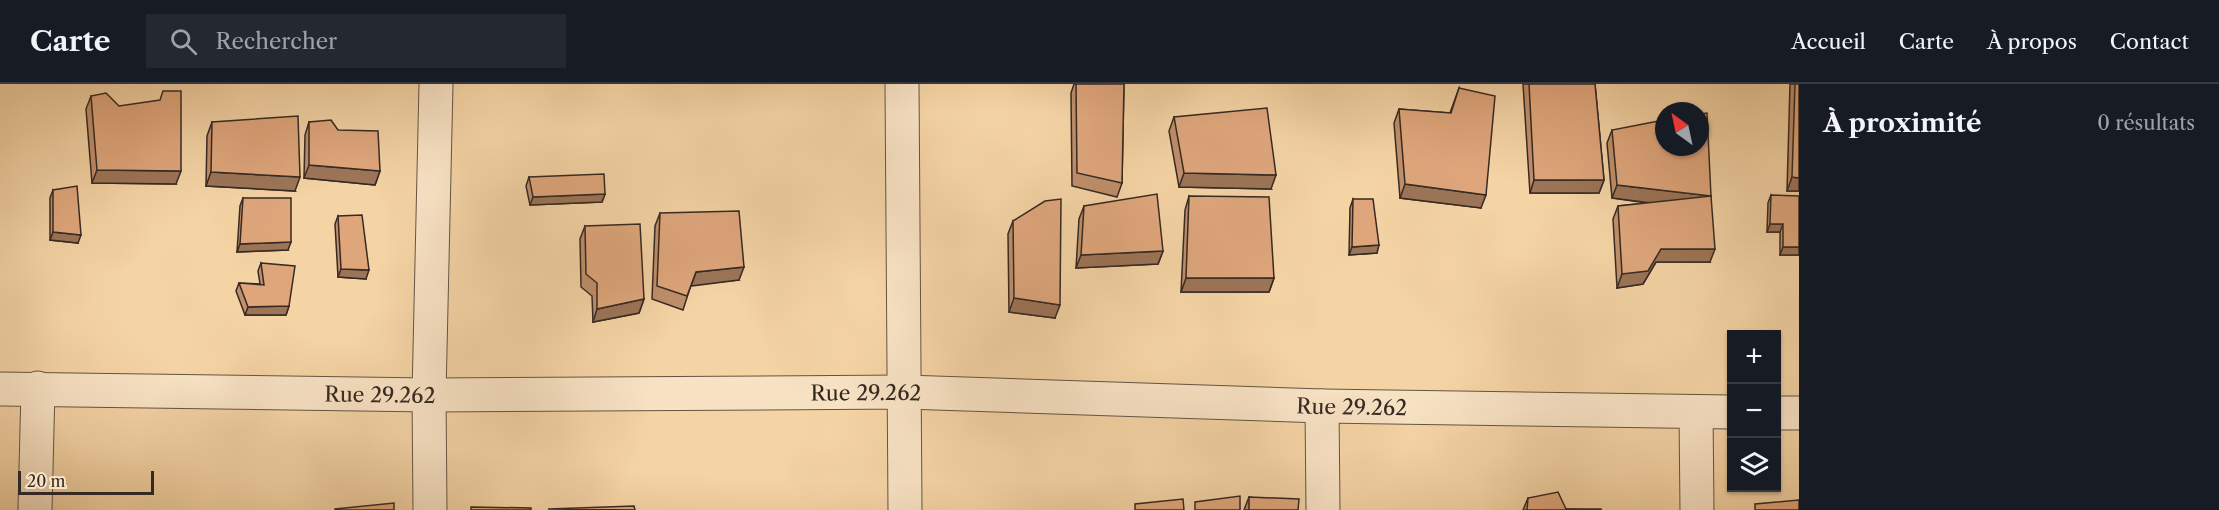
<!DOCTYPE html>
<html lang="fr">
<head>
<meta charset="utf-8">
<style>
  :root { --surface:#171b24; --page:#242831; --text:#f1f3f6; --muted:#9ea1a6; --line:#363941 }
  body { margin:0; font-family:"Libre Caslon Text",serif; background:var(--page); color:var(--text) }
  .controls { position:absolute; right:18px; bottom:18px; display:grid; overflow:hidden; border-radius:0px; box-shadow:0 2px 4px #0004 }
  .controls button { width:54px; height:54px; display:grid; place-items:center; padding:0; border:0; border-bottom:2px solid var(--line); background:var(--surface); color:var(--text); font:30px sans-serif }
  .compass { position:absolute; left:1655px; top:18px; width:54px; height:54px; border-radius:50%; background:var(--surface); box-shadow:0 2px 4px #0004; rotate:327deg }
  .scale { position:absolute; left:18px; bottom:15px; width:136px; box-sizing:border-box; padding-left:6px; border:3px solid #352a23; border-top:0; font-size:16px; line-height:21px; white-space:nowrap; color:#352a23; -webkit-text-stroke:4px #f8e2c4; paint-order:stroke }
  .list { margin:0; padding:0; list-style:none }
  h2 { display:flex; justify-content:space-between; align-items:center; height:78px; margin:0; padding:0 24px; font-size:26px }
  h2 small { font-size:20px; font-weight:400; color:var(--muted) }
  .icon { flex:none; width:33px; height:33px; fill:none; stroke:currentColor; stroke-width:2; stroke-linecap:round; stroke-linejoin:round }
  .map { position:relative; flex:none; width:1799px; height:426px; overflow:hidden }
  header { display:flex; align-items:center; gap:36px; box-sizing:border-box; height:84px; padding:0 30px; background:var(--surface); border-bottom:2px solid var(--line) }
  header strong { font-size:28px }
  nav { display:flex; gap:33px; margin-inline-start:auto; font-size:21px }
  .search { width:420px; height:54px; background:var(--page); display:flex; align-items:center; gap:15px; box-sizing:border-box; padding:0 21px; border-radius:0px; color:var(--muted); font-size:22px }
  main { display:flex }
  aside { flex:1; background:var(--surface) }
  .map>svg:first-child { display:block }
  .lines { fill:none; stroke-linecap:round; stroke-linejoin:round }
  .street-casing { stroke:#655444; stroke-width:35 }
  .street { stroke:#f8e2c4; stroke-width:33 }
  .wall { fill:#c08f6b; stroke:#352a23; stroke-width:1.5 }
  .shaded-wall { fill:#9c7457; stroke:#352a23; stroke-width:1.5 }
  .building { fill:#dfa67c; stroke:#352a23; stroke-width:1.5 }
  .labels { text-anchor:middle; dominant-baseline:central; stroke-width:6; stroke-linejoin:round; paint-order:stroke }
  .street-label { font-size:21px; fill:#352a23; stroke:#f8e2c4 }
</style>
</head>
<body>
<header>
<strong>Carte</strong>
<div class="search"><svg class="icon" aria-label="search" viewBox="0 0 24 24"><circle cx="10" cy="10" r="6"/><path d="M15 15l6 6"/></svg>Rechercher</div>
<nav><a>Accueil</a><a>Carte</a><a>À propos</a><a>Contact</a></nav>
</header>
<main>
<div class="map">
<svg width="1799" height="426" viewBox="0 0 1799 426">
  <rect width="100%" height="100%" fill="#f4d3a5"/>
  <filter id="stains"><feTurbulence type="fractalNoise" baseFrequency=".00333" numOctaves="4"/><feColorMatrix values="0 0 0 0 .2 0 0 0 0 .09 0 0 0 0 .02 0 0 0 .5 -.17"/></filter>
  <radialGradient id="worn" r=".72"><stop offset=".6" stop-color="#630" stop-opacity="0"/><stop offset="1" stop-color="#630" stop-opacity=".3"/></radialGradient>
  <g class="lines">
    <!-- street casing -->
    <g class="street-casing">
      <g id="street">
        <polyline points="902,0 905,426"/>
        <path id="s1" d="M0 305 429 311 905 308 1322 322 1732 328"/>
        <polyline points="1322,322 1323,426"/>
        <polyline points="1696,328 1697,426"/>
        <polyline points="1776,329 1799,329"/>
        <polyline points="35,426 38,304"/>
        <polyline points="430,426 429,311 436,0"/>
      </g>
    </g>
    <!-- street -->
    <use href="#street" class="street"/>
  </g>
  <!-- wall -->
  <g class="wall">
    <polygon points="1074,0 1124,0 1122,99 1117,113 1072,102 1071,9"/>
    <polygon points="1523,0 1595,0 1604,96 1599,109 1530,109"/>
    <polygon points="1790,0 1799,0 1799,107 1787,107"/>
    <polygon points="1459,4 1481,124 1400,114 1394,39 1399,25 1450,29"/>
    <polygon points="91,12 176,100 92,99 86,25"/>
    <polygon points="1174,33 1271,105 1179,103 1169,47"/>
    <polygon points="212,38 295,107 206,102 207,52"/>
    <polygon points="309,38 338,46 380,87 375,101 304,94 305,51"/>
    <polygon points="1612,46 1710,178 1656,178 1643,200 1617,204 1613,135 1618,122 1647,119 1612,114 1607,59"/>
    <polygon points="529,93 605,110 602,118 530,121 526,102"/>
    <polygon points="53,106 78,159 50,156 50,114"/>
    <polygon points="1771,111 1799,171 1780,171 1780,148 1767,148 1768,119"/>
    <polygon points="1189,112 1274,194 1269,208 1181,208 1185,126"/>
    <polygon points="243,114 288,166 237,168 240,122"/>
    <polygon points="1353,115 1377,169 1349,171 1350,124"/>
    <polygon points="1084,122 1163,167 1158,180 1076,184 1079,135"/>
    <polygon points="660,129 739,196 691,201 683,226 652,215 655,142"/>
    <polygon points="338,132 366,195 338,193 335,140"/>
    <polygon points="1013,137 1055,234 1009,228 1008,150"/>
    <polygon points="585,142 644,215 639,229 593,238 592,212 581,203 580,155"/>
    <polygon points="261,179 289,222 286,231 245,231 236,207 239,199 260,200 258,187"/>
    <polygon points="1249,413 1298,426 1244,426"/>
    <polygon points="1528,414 1566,425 1601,426 1523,426"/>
  </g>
  <!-- shaded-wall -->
  <g class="shaded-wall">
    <polygon points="309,81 380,87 375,101 304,94"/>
    <polygon points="97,86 181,87 176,100 92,99"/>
    <polygon points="211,88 300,93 295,107 206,102"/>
    <polygon points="1184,89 1276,91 1271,105 1179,103"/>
    <polygon points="1792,93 1799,94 1799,107 1787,107"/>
    <polygon points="1534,96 1604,96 1599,109 1530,109"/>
    <polygon points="1405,100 1486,111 1481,124 1400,114"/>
    <polygon points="1617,101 1711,112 1707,126 1612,114"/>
    <polygon points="605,110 602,118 530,121 533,113"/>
    <polygon points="1770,140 1783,140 1780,148 1767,148"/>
    <polygon points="53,148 81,151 78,159 50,156"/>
    <polygon points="291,158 288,166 237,168 240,160"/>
    <polygon points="1379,161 1377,169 1349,171 1352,163"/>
    <polygon points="1783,163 1799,163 1799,171 1780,171"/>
    <polygon points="1661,165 1715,165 1710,178 1656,178 1643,200 1617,204 1622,190"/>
    <polygon points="1163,167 1158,180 1076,184 1081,171"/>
    <polygon points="744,183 739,196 691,202 696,188"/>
    <polygon points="341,185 369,186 366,195 338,193"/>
    <polygon points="1186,194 1274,194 1269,208 1181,208"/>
    <polygon points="1014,214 1060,221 1055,234 1009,228"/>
    <polygon points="644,215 639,229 593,238 597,225"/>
    <polygon points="289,222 286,231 245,231 248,223"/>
  </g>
  <!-- building -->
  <g class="building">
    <polygon points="1076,0 1124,0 1122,99 1077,89"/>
    <polygon points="1529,0 1595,0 1604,96 1534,96"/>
    <polygon points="1795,0 1799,0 1799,94 1792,93"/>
    <polygon points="1459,4 1495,12 1486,111 1405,100 1399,25 1451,29"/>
    <polygon points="163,7 181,7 181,87 97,86 91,12 106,9 119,22 160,16"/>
    <polygon points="1267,24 1276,91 1184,89 1174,33"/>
    <polygon points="1707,29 1711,112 1617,101 1612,46 1664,36 1664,63 1700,63 1700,30"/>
    <polygon points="298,32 300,93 211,88 212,38"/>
    <polygon points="331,36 338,46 378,47 380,87 309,81 309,38"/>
    <polygon points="604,90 605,110 533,113 529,93"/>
    <polygon points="77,102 81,151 53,148 53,106"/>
    <polygon points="1157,110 1163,167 1081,171 1084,122"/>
    <polygon points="1771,111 1799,112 1799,163 1783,163 1783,140 1770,140"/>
    <polygon points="1189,112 1269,113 1274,194 1186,194"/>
    <polygon points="1711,112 1715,165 1661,165 1648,187 1622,190 1618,122"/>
    <polygon points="243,114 291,114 291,158 240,160"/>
    <polygon points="1061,115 1060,221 1014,214 1013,137 1045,117"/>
    <polygon points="1353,115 1373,115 1379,161 1352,163"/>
    <polygon points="739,127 744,183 696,188 687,212 657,202 660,129"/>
    <polygon points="362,131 369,186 341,185 338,132"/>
    <polygon points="640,140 644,215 597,225 597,199 586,190 585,142"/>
    <polygon points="261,179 295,182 289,222 248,223 239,199 264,201"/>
    <polygon points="1558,408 1566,425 1601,425 1601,426 1527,426 1528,414"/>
    <polygon points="1240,412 1240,426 1195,426 1195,418"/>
    <polygon points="1249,413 1299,415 1298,426 1249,426"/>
    <polygon points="1183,415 1184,426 1135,426 1135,420"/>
    <polygon points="1799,416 1799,426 1755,426 1755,420"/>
    <polygon points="394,419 394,426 335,426 335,425"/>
    <polygon points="634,422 635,426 548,425"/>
    <polygon points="471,423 531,424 531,426 471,426"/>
  </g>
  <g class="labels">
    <!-- street labels -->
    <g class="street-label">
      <text stroke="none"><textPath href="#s1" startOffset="866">Rue 29.262</textPath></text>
      <text stroke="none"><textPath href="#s1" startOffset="380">Rue 29.262</textPath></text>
      <text stroke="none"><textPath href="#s1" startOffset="1352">Rue 29.262</textPath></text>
    </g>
  </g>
  <rect width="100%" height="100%" filter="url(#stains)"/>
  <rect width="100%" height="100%" fill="url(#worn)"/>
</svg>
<div class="controls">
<button>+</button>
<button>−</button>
<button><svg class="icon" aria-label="layers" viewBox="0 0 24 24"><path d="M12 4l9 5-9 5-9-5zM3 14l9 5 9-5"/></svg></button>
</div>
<svg class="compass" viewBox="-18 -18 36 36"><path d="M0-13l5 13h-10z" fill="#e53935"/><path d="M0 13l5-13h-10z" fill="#9ea1a6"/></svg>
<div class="scale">20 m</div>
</div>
<aside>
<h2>À proximité<small>0 résultats</small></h2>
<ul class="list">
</ul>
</aside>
</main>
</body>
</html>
